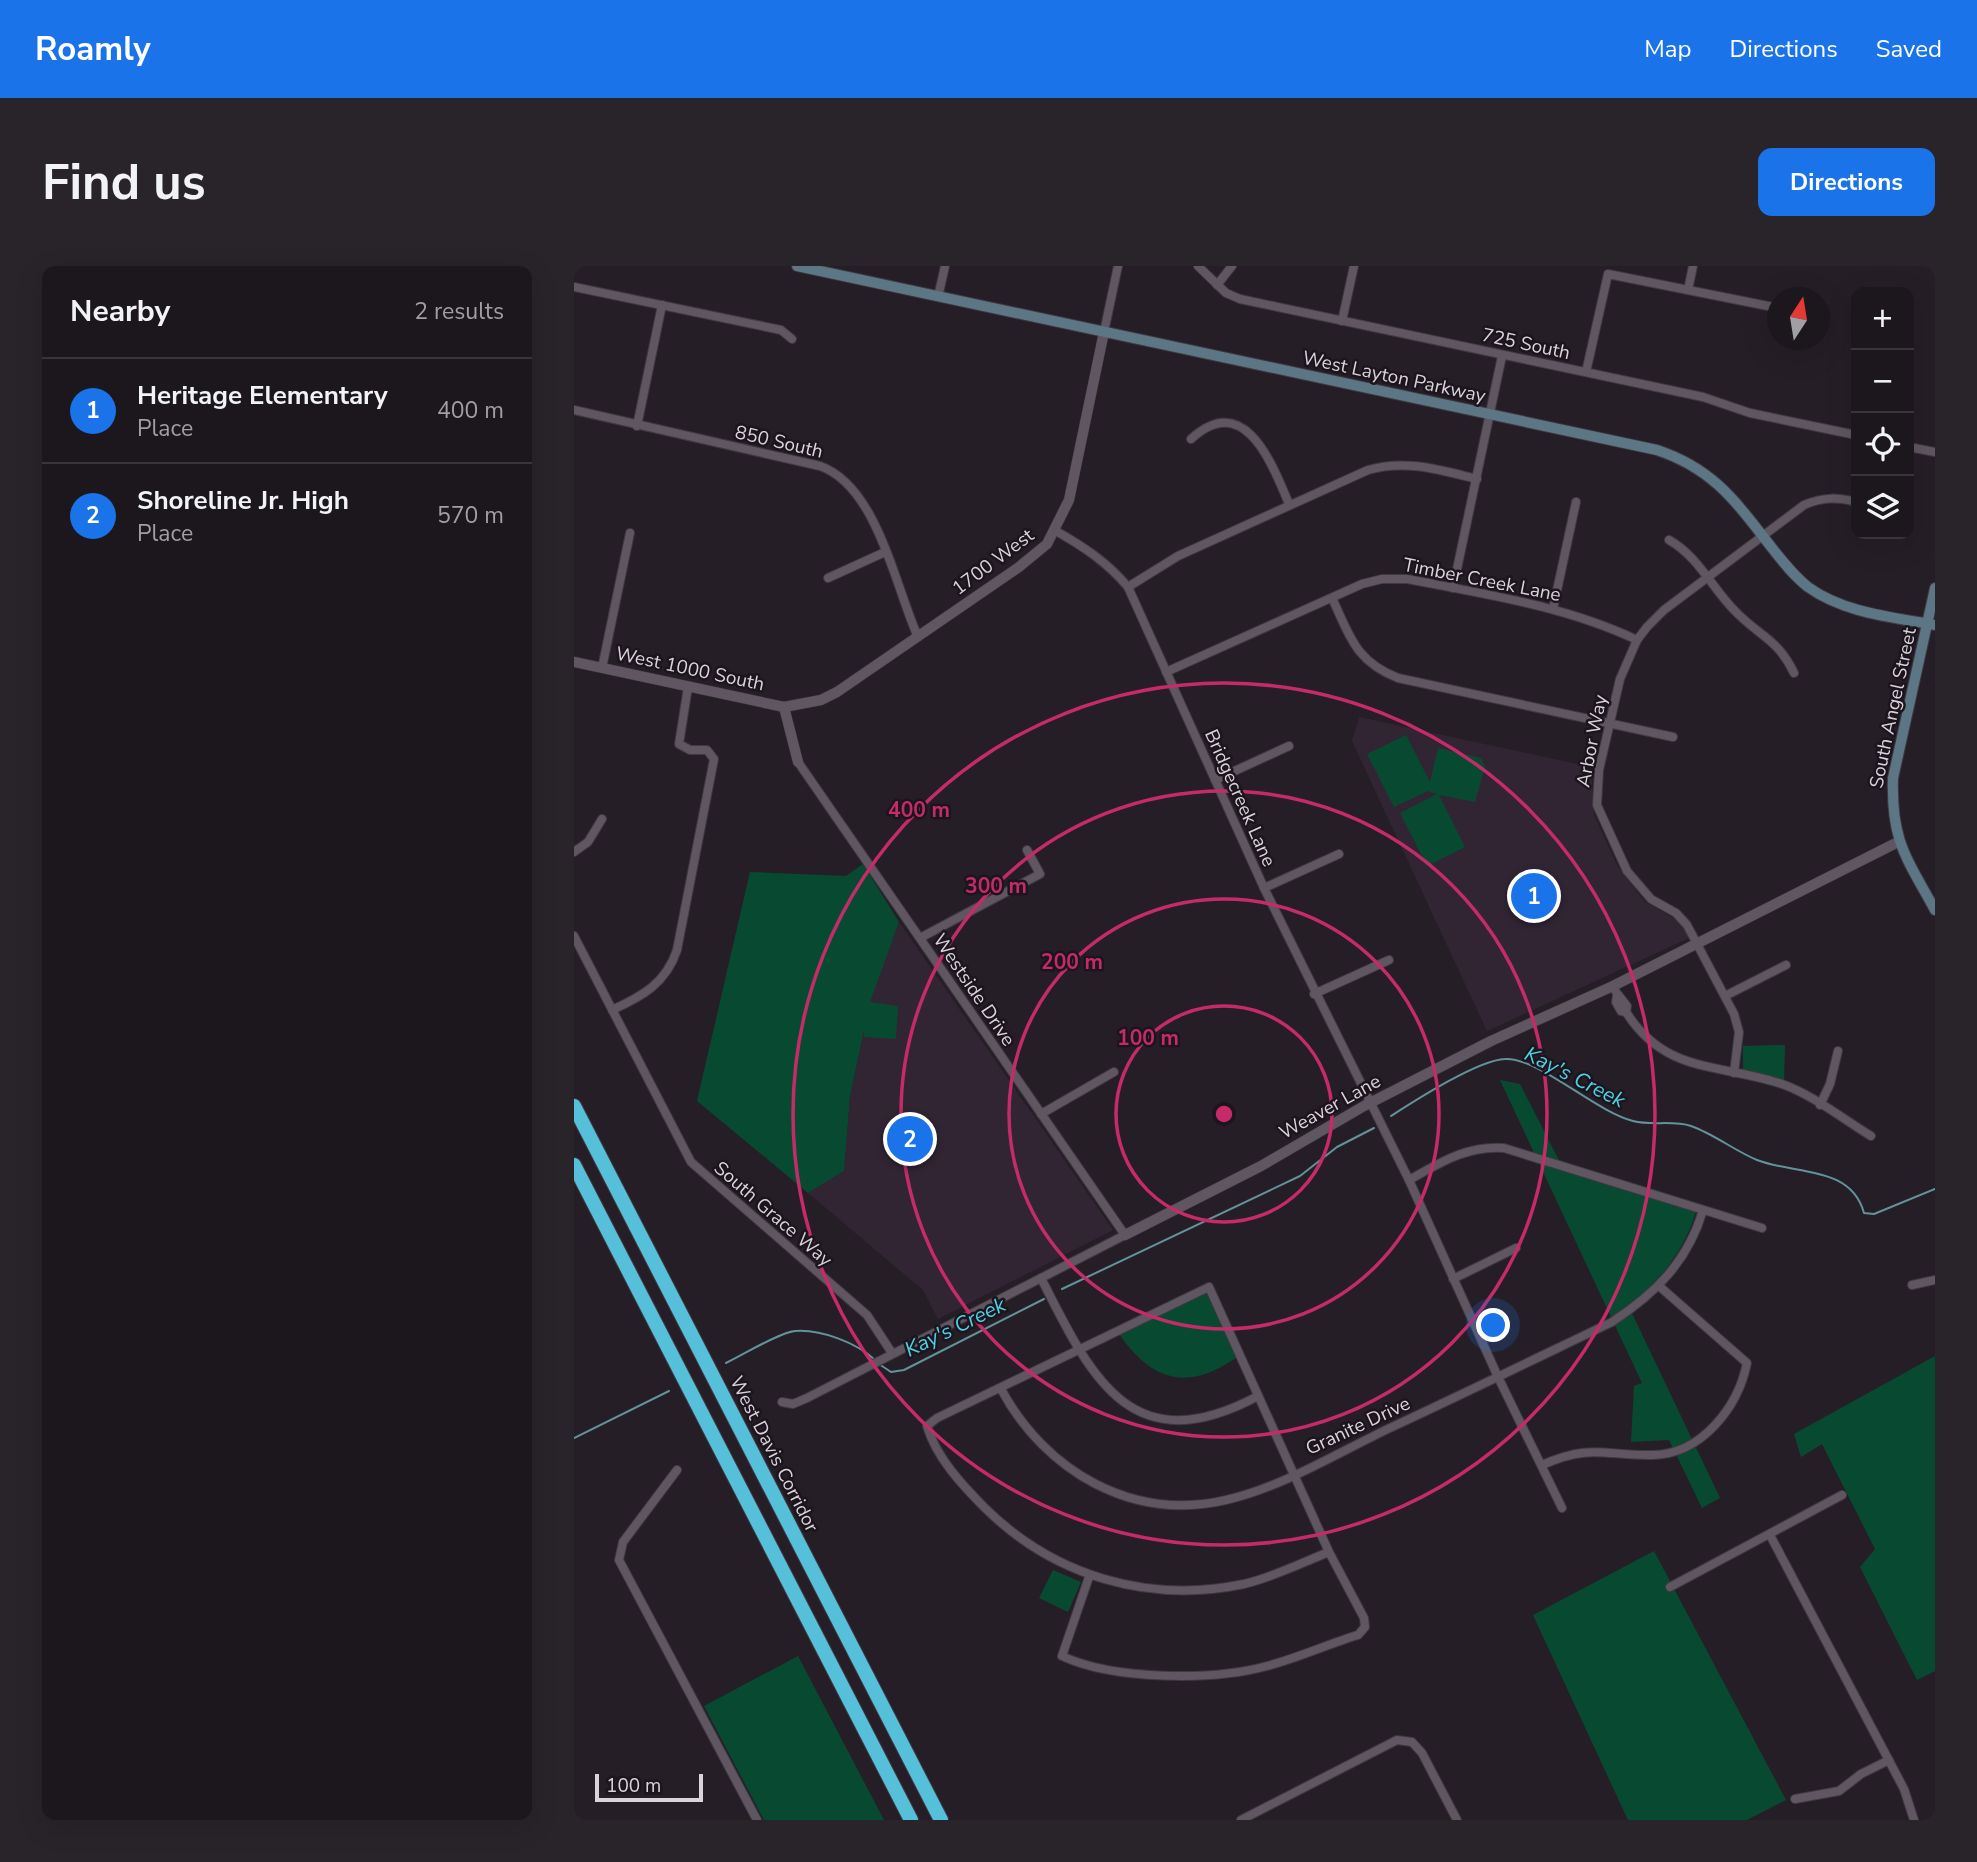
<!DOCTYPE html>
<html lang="en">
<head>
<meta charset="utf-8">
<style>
  :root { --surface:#1c161d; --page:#29232a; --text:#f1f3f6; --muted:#a09fa4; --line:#3a353b; --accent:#1a73e8 }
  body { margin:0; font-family:"Nunito Sans",sans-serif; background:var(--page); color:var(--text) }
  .controls { position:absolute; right:21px; top:21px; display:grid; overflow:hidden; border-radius:14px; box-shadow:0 7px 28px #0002 }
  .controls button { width:63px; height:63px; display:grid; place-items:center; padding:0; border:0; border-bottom:2px solid var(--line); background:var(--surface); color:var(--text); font:35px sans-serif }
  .compass { position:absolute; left:1193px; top:21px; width:63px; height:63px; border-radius:50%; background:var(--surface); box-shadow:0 7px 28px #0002; rotate:12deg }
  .scale { position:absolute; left:21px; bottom:18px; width:108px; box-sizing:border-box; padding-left:7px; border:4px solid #d9d3da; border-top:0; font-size:19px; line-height:24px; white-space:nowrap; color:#d9d3da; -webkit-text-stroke:5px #1d151e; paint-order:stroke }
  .you { position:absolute; left:920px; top:1060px; width:24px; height:24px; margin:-18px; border:5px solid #fff; border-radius:50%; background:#1a73e8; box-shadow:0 0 0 10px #1a73e833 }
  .badge { display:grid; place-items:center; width:46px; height:46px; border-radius:50%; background:var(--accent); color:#fff; font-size:23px; font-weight:700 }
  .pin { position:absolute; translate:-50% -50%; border:4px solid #fff; box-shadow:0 2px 7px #0006 }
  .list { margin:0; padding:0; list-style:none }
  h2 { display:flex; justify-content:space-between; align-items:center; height:91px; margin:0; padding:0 28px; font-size:30px }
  h2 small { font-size:23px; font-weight:400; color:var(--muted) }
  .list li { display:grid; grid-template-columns:46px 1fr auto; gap:21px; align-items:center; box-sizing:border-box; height:105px; padding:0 28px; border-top:2px solid var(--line) }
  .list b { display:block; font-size:26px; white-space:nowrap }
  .list p { margin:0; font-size:23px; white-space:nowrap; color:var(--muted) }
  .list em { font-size:23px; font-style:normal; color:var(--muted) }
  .icon { flex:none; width:38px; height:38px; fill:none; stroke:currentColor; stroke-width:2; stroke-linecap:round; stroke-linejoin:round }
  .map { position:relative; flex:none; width:1361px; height:1554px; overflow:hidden; border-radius:14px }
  header { display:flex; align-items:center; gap:42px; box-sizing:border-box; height:98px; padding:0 35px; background:var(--accent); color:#fff }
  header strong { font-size:33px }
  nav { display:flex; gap:38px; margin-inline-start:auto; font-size:24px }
  .intro { display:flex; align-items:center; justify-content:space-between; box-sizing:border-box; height:168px; padding:0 42px }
  h1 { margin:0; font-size:49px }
  .button { padding:18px 32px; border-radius:14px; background:var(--accent); color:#fff; font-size:24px; font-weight:700 }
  main { display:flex; gap:42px; padding:0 42px }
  aside { flex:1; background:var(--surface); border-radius:14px; box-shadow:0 7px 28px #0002 }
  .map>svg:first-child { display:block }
  .built { fill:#312533 }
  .green { fill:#084a31 }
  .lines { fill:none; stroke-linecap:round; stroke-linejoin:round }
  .stream { stroke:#63929b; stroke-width:2 }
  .minor-casing { stroke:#3f3940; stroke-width:10 }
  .tertiary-casing { stroke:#3f3940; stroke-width:11 }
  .secondary-casing { stroke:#3f3940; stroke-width:12 }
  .motorway-casing { stroke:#3f3940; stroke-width:16 }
  .minor { stroke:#605661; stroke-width:8 }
  .tertiary { stroke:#605661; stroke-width:10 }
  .secondary { stroke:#5d7686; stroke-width:10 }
  .motorway { stroke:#56c0db; stroke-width:14 }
  .ring { fill:none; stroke:#c42b68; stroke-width:3.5 }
  .labels { text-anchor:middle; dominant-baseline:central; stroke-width:5; stroke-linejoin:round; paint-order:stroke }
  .street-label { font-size:19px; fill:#d9d3da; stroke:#1d151e }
  .water-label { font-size:21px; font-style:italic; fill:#4ad3e5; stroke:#1d151e }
  .centre { fill:#c42b68; stroke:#1d151e; stroke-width:3.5 }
  .ring-label { font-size:21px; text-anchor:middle; font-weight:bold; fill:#c42b68; stroke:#1d151e; stroke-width:5; stroke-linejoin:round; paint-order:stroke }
</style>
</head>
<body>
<header>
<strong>Roamly</strong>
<nav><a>Map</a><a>Directions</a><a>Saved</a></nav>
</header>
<div class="intro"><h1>Find us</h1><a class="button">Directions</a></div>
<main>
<aside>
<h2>Nearby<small>2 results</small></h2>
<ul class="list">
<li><span class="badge">1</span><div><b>Heritage Elementary</b><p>Place</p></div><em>400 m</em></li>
<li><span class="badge">2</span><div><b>Shoreline Jr. High</b><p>Place</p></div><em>570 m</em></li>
</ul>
</aside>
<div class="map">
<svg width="1361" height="1554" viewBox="0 0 1361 1554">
  <rect width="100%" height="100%" fill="#261e27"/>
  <!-- built -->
  <g class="built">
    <polygon points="785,451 1017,501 1020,549 1044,601 1070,635 1106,656 1115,672 913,765 778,475"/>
    <polygon points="325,656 539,964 364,1053 349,1024 234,927 270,905 276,830 298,725"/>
  </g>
  <!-- green -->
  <g class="green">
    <polygon points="832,469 856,516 864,482 907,492 911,501 901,536 865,529 891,581 853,600 826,547 863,528 854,525 820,541 793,488"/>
    <polygon points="289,598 325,656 296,736 324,740 322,773 290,771 290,764 276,830 270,905 234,927 123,835 176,606 272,610"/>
    <polygon points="1211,779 1210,814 1169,804 1169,780"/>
    <path d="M926 814 946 818 990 904 1122 946C1110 985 1087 1014 1054 1039L1146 1232 1128 1242 1095 1174 1057 1176 1060 1120 1068 1117Z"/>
    <path d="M633 1027 662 1092C613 1125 579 1116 545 1068Z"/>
    <polygon points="1361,1090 1361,1405 1343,1414 1286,1301 1301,1283 1248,1178 1227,1191 1220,1168"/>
    <polygon points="1080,1285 1212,1534 1173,1554 1054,1554 959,1349"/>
    <polygon points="479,1304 507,1316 494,1346 465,1332"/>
    <polygon points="224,1390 310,1554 190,1554 130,1440"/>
  </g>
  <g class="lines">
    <!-- stream -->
    <g class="stream">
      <path d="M817 850C842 834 904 794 931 793 964 791 1022 846 1059 855 1078 860 1099 854 1117 860 1140 868 1161 885 1183 894 1221 909 1277 899 1290 947L1300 948 1361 923"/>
      <polyline points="488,1023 726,910 763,881 800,862"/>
      <path d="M152 1097C169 1089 204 1067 221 1065 247 1063 283 1077 301 1094"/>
      <polyline points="305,1098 317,1106 330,1104 470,1033"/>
      <polyline points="0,1172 95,1125"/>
    </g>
    <!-- minor casing -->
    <g class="minor-casing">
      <g id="minor">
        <polyline points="624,0 652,27 666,33 1129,131 1176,147 1282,169"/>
        <polyline points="643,19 658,0"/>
        <polyline points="0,21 207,64 218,73"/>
        <polyline points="1114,24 1119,0"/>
        <polyline points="364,31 371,0"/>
        <polyline points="768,55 780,0"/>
        <polyline points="530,66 544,0"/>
        <polyline points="1012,106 1034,8 1204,42"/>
        <path d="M0 144 246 200C303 220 321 320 344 371"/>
        <polyline points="63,160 88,39"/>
        <path d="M617 173C671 124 698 198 715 238"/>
        <polyline points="1335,181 1361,186"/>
        <path d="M482 265C510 281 533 296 554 321L690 622 835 914 924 1111 988 1242"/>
        <path d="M1095 274C1124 290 1138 322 1161 345 1185 370 1204 373 1220 407"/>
        <polyline points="254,312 311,286"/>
        <path d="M554 321 604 290 794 204C831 193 866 204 903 213"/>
        <polyline points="879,322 928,90"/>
        <path d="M758 332C776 370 781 395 824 412L1099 471"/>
        <polyline points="979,343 1002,236"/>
        <polyline points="28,402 56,267"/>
        <path d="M592 406 788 318 808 313H833C911 328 991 340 1063 374"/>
        <polyline points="641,514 715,480"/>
        <polyline points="0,586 14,576 28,553"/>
        <polyline points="690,622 765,588"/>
        <polyline points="0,670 117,896 293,1049 318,1087"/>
        <polyline points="346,672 466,608 453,584"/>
        <polyline points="1042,726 1053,740 1052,746"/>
        <polyline points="740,728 815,694"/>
        <path d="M1043 729 1042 736 1047 745 1052 746C1092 809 1146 797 1208 818 1239 829 1269 853 1297 870"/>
        <polyline points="1151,730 1212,699"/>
        <path d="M38 744C69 730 92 717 103 684L140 493 133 484H116L105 478 114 421"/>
        <path d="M1160 807 1165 766 1160 748 1113 659 1102 647 1077 633 1053 605 1023 539 1025 504 1046 413 1063 374 1073 361 1090 344 1230 239C1249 231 1263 231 1282 236"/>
        <polyline points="1246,839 1256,818 1264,785"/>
        <polyline points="467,848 540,806"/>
        <path d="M835 914C866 897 893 879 930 882L1188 962"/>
        <path d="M467 1012C517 1111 557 1198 684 1130"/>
        <polyline points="879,1013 942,982"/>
        <polyline points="1338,1019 1361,1014"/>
        <path d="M427 1123C471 1205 558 1256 652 1234 709 1221 765 1186 818 1161 891 1127 965 1091 1038 1056 1082 1027 1114 995 1129 944"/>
        <polyline points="208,1136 219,1138 233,1132 551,969 224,496"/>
        <path d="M968 1199C1018 1177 1031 1190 1079 1189 1128 1188 1164 1141 1173 1097L1085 1020"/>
        <polyline points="103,1204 49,1276 45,1294 183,1554"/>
        <polyline points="1196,1269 1330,1523 1340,1554"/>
        <path d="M515 1311 488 1390C539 1414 639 1415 693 1400 724 1392 754 1378 784 1369L791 1361 790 1352 755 1286 635 1021 363 1152 353 1160C362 1191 388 1219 411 1242 480 1310 574 1338 670 1318 700 1311 727 1297 755 1286"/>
        <polyline points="1096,1321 1268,1229"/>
        <polyline points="1221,1533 1265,1525 1287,1508 1315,1494"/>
        <polyline points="667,1554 823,1474 838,1476 848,1487 883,1554"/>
      </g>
    </g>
    <!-- tertiary casing -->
    <g class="tertiary-casing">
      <g id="tertiary">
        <polyline points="0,396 210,441 247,434 263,426 445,301 473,278 495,234 530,66"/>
        <polyline points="210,441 224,496"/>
        <polyline points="551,969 687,900 790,840 917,775 1039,720 1324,576"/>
      </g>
    </g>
    <!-- secondary casing -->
    <g class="secondary-casing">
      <g id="secondary">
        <path d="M223 0 1083 184C1140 203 1162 236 1198 282 1209 296 1220 310 1234 321 1270 347 1318 351 1361 359"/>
        <path d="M1361 322 1319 512C1317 575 1332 591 1361 644"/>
      </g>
    </g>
    <!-- motorway casing -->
    <g class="motorway-casing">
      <g id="motorway">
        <polyline points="0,840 367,1554"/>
        <polyline points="0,899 337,1554"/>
      </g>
    </g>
    <!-- minor -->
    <use href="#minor" class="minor"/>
    <!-- tertiary -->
    <use href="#tertiary" class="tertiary"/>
    <!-- secondary -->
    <use href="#secondary" class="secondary"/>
    <!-- motorway -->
    <use href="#motorway" class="motorway"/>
  </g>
  <!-- distance rings -->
  <g class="ring">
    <circle cx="650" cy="848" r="108"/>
    <circle cx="650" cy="848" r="215"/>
    <circle cx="650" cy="848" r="323"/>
    <circle cx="650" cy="848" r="431"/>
  </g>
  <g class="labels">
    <!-- street labels -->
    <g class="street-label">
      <text transform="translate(952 78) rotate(12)">725 South</text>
      <text transform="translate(820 111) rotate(12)">West Layton Parkway</text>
      <text transform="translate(205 176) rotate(13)">850 South</text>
      <text transform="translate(419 296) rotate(-37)">1700 West</text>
      <text transform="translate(908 314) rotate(11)">Timber Creek Lane</text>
      <text transform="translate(116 403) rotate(12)">West 1000 South</text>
      <text transform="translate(1319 442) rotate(-78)">South Angel Street</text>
      <text transform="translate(1018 475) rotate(-79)">Arbor Way</text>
      <text transform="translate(666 532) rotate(66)">Bridgecreek Lane</text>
      <text transform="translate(400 724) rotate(56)">Westside Drive</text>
      <text transform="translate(756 841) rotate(-29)">Weaver Lane</text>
      <text transform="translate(199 948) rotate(41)">South Grace Way</text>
      <text transform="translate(784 1160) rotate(-25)">Granite Drive</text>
      <text transform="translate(200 1188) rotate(63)">West Davis Corridor</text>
    </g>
    <!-- water labels -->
    <g class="water-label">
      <text transform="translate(1001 811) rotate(27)">Kay's Creek</text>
      <text transform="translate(381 1061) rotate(-26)">Kay's Creek</text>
    </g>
  </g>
  <circle cx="650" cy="848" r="10" class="centre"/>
  <g class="ring-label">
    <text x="345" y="551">400 m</text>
    <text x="422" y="627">300 m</text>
    <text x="498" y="703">200 m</text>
    <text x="574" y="779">100 m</text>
  </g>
</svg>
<div class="controls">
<button>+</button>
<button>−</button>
<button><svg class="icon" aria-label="locate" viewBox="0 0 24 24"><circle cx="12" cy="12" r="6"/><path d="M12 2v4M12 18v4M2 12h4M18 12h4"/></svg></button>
<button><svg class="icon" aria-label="layers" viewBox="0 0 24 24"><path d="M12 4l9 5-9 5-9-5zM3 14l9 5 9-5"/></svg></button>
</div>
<svg class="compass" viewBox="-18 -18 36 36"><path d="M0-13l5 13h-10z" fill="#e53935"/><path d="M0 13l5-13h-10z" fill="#a09fa4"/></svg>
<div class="scale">100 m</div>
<div class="you"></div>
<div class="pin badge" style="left:960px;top:630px">1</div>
<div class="pin badge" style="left:336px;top:873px">2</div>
</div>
</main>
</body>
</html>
